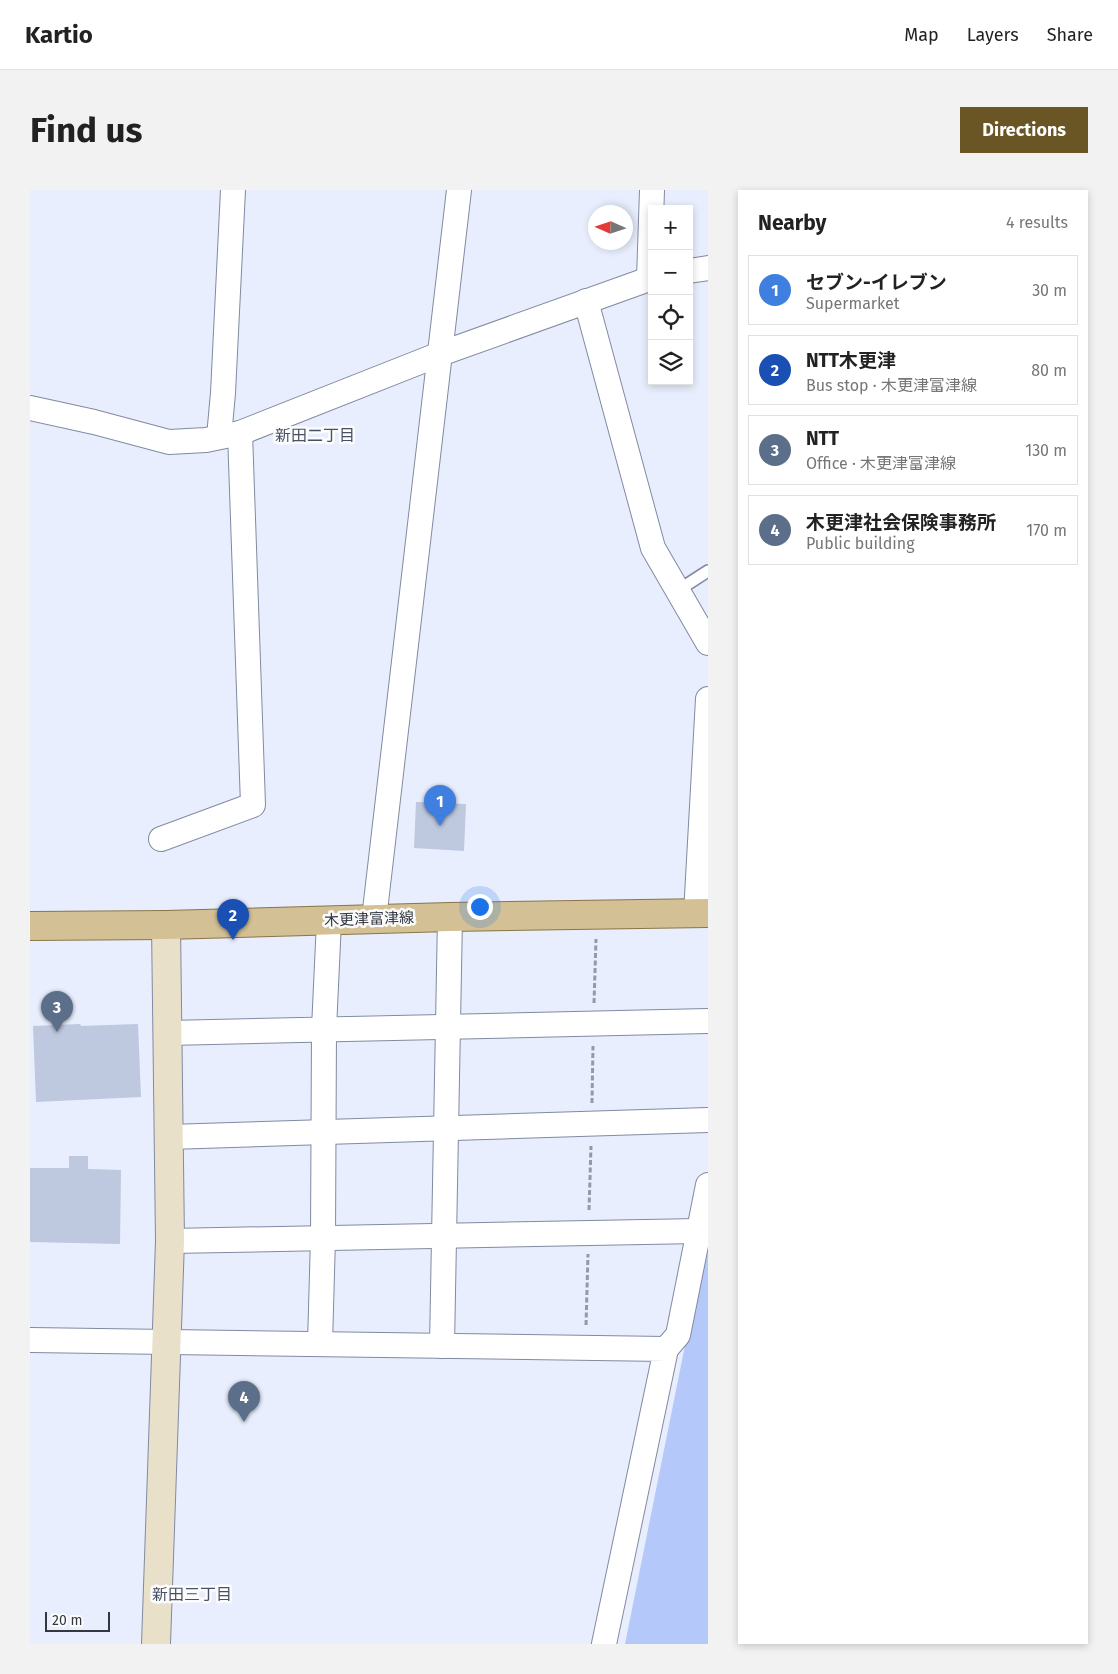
<!DOCTYPE html>
<html lang="en">
<head>
<meta charset="utf-8">
<style>
  :root { --surface:#fff; --page:#f2f2f2; --text:#222; --muted:#767676; --line:#e0e0e0; --accent:#6a5625 }
  body { margin:0; font-family:"Fira Sans","Noto Sans JP",sans-serif; background:var(--page); color:var(--text) }
  .controls { position:absolute; right:15px; top:15px; display:grid; overflow:hidden; border-radius:0px; box-shadow:0 2px 8px #0003 }
  .controls button { width:45px; height:45px; display:grid; place-items:center; padding:0; border:0; border-bottom:1px solid var(--line); background:var(--surface); color:var(--text); font:25px sans-serif }
  .compass { position:absolute; left:558px; top:15px; width:45px; height:45px; border-radius:50%; background:var(--surface); box-shadow:0 2px 8px #0003; rotate:273deg }
  .scale { position:absolute; left:15px; bottom:12px; width:65px; box-sizing:border-box; padding-left:5px; border:2px solid #333740; border-top:0; font-size:14px; line-height:18px; white-space:nowrap; color:#333740; -webkit-text-stroke:4px #fcfcfc; paint-order:stroke }
  .you { position:absolute; left:449px; top:716px; width:18px; height:18px; margin:-12px; border:4px solid #fff; border-radius:50%; background:#1a73e8; box-shadow:0 0 0 8px #1a73e833 }
  .badge { display:grid; place-items:center; width:32px; height:32px; border-radius:50%; background:var(--accent); color:#fff; font-size:16px; font-weight:700 }
  .pin { position:absolute; translate:-50% -41px; filter:drop-shadow(0 1px 2px #0008) }
  .pin::after { content:''; position:absolute; top:26px; width:18px; height:15px; background:inherit; clip-path:polygon(0 0,100% 0,50% 100%) }
  .list { margin:0; padding:0; list-style:none }
  h2 { display:flex; justify-content:space-between; align-items:center; height:65px; margin:0; padding:0 20px; font-size:21px }
  h2 small { font-size:16px; font-weight:400; color:var(--muted) }
  .list li { display:grid; grid-template-columns:32px 1fr auto; gap:15px; align-items:center; box-sizing:border-box; height:70px; margin:0 10px 10px; padding:0 10px; border:1px solid var(--line); border-radius:0px }
  .list b { display:block; font-size:19px; white-space:nowrap }
  .list p { margin:0; font-size:16px; white-space:nowrap; color:var(--muted) }
  .list em { font-size:16px; font-style:normal; color:var(--muted) }
  .icon { flex:none; width:28px; height:28px; fill:none; stroke:currentColor; stroke-width:2; stroke-linecap:round; stroke-linejoin:round }
  .map { position:relative; flex:none; width:678px; height:1454px; overflow:hidden; border-radius:0px }
  header { display:flex; align-items:center; gap:30px; box-sizing:border-box; height:70px; padding:0 25px; background:var(--surface); border-bottom:1px solid var(--line) }
  header strong { font-size:24px }
  nav { display:flex; gap:28px; margin-inline-start:auto; font-size:18px }
  .intro { display:flex; align-items:center; justify-content:space-between; box-sizing:border-box; height:120px; padding:0 30px }
  h1 { margin:0; font-size:35px }
  .button { padding:12px 22px; border-radius:0px; background:var(--accent); color:#fff; font-size:18px; font-weight:700 }
  main { display:flex; gap:30px; padding:0 30px }
  aside { flex:1; background:var(--surface); border-radius:0px; box-shadow:0 2px 8px #0003 }
  .map>svg:first-child { display:block }
  .water { fill:#b4c9f9 }
  .building { fill:#bec8df }
  .lines { fill:none; stroke-linecap:round; stroke-linejoin:round }
  .lane-casing { stroke:#818aa0; stroke-width:14 }
  .street-casing { stroke:#818aa0; stroke-width:26 }
  .secondary-casing { stroke:#818aa0; stroke-width:30 }
  .primary-casing { stroke:#887649; stroke-width:30 }
  .path { stroke:#9499a6; stroke-width:3; stroke-dasharray:5 2.5; stroke-linecap:butt }
  .lane { stroke:#fff; stroke-width:11 }
  .street { stroke:#fff; stroke-width:24 }
  .secondary { stroke:#e9e0ca; stroke-width:28 }
  .primary { stroke:#d3c195; stroke-width:28 }
  .labels { text-anchor:middle; dominant-baseline:central; stroke-width:5; stroke-linejoin:round; paint-order:stroke }
  .street-label { font-size:15px; fill:#333740; stroke:#fcfcfc }
  .neighbourhood-label { font-size:16px; fill:#475064; stroke:#fcfcfc }
</style>
</head>
<body>
<header>
<strong>Kartio</strong>
<nav><a>Map</a><a>Layers</a><a>Share</a></nav>
</header>
<div class="intro"><h1>Find us</h1><a class="button">Directions</a></div>
<main>
<div class="map">
<svg width="678" height="1454" viewBox="0 0 678 1454">
  <rect width="100%" height="100%" fill="#e8eefd"/>
  <!-- water -->
  <polygon class="water" points="678,1041 678,1454 595,1454"/>
  <!-- building -->
  <g class="building">
    <polygon points="386,612 436,614 434,661 384,658"/>
    <polygon points="50,834 51,836 108,834 111,907 6,912 3,836"/>
    <polygon points="39,966 58,966 58,979 91,980 90,1054 0,1052 0,978 39,978"/>
  </g>
  <g class="lines">
    <!-- lane casing -->
    <g class="lane-casing">
      <polyline id="lane" points="647,401 678,381"/>
    </g>
    <!-- street casing -->
    <g class="street-casing">
      <g id="street">
        <polyline points="659,81 678,78"/>
        <polyline points="619,89 622,0"/>
        <polyline points="556,111 623,358 678,453"/>
        <polyline points="0,218 64,232 139,252 176,250 210,243 410,164 622,88"/>
        <polyline points="189,247 193,203 203,0"/>
        <polyline points="131,649 223,615 210,243"/>
        <polyline points="666,724 678,509"/>
        <polyline points="344,729 429,0"/>
        <polyline points="138,843 678,831"/>
        <polyline points="139,947 678,930"/>
        <polyline points="140,1051 669,1041"/>
        <polyline points="0,1150 636,1159 574,1454"/>
        <polyline points="290,1154 293,1048 294,839 299,731"/>
        <polyline points="412,1156 420,727"/>
        <polyline points="636,1159 648,1145 678,995"/>
      </g>
    </g>
    <!-- secondary casing -->
    <g class="secondary-casing">
      <polyline id="secondary" points="126,1454 140,1051 136,735"/>
    </g>
    <!-- primary casing -->
    <g class="primary-casing">
      <polyline id="primary" points="0,736 136,735 420,727 678,723"/>
    </g>
    <!-- path -->
    <g class="path">
      <polyline points="564,813 566,749"/>
      <polyline points="562,913 563,856"/>
      <polyline points="559,1020 561,956"/>
      <polyline points="556,1135 558,1064"/>
    </g>
    <!-- lane -->
    <use href="#lane" class="lane"/>
    <!-- street -->
    <use href="#street" class="street"/>
    <!-- secondary -->
    <use href="#secondary" class="secondary"/>
    <!-- primary -->
    <use href="#primary" class="primary"/>
  </g>
  <g class="labels">
    <!-- street labels -->
    <g class="street-label">
      <text transform="translate(339 729) rotate(-2)">木更津富津線</text>
    </g>
    <!-- neighbourhood labels -->
    <g class="neighbourhood-label">
      <text x="285" y="245">新田二丁目</text>
      <text x="162" y="1404">新田三丁目</text>
    </g>
  </g>
</svg>
<div class="controls">
<button>+</button>
<button>−</button>
<button><svg class="icon" aria-label="locate" viewBox="0 0 24 24"><circle cx="12" cy="12" r="6"/><path d="M12 2v4M12 18v4M2 12h4M18 12h4"/></svg></button>
<button><svg class="icon" aria-label="layers" viewBox="0 0 24 24"><path d="M12 4l9 5-9 5-9-5zM3 14l9 5 9-5"/></svg></button>
</div>
<svg class="compass" viewBox="-18 -18 36 36"><path d="M0-13l5 13h-10z" fill="#e53935"/><path d="M0 13l5-13h-10z" fill="#767676"/></svg>
<div class="scale">20 m</div>
<div class="you"></div>
<div class="pin badge" style="left:410px;top:636px;background:#3f7fe0">1</div>
<div class="pin badge" style="left:203px;top:750px;background:#1a4fb4">2</div>
<div class="pin badge" style="left:27px;top:842px;background:#5c6f8a">3</div>
<div class="pin badge" style="left:214px;top:1232px;background:#5c6f8a">4</div>
</div>
<aside>
<h2>Nearby<small>4 results</small></h2>
<ul class="list">
<li><span class="badge" style="background:#3f7fe0">1</span><div><b>セブン-イレブン</b><p>Supermarket</p></div><em>30 m</em></li>
<li><span class="badge" style="background:#1a4fb4">2</span><div><b>NTT木更津</b><p>Bus stop · 木更津富津線</p></div><em>80 m</em></li>
<li><span class="badge" style="background:#5c6f8a">3</span><div><b>NTT</b><p>Office · 木更津富津線</p></div><em>130 m</em></li>
<li><span class="badge" style="background:#5c6f8a">4</span><div><b>木更津社会保険事務所</b><p>Public building</p></div><em>170 m</em></li>
</ul>
</aside>
</main>
</body>
</html>
